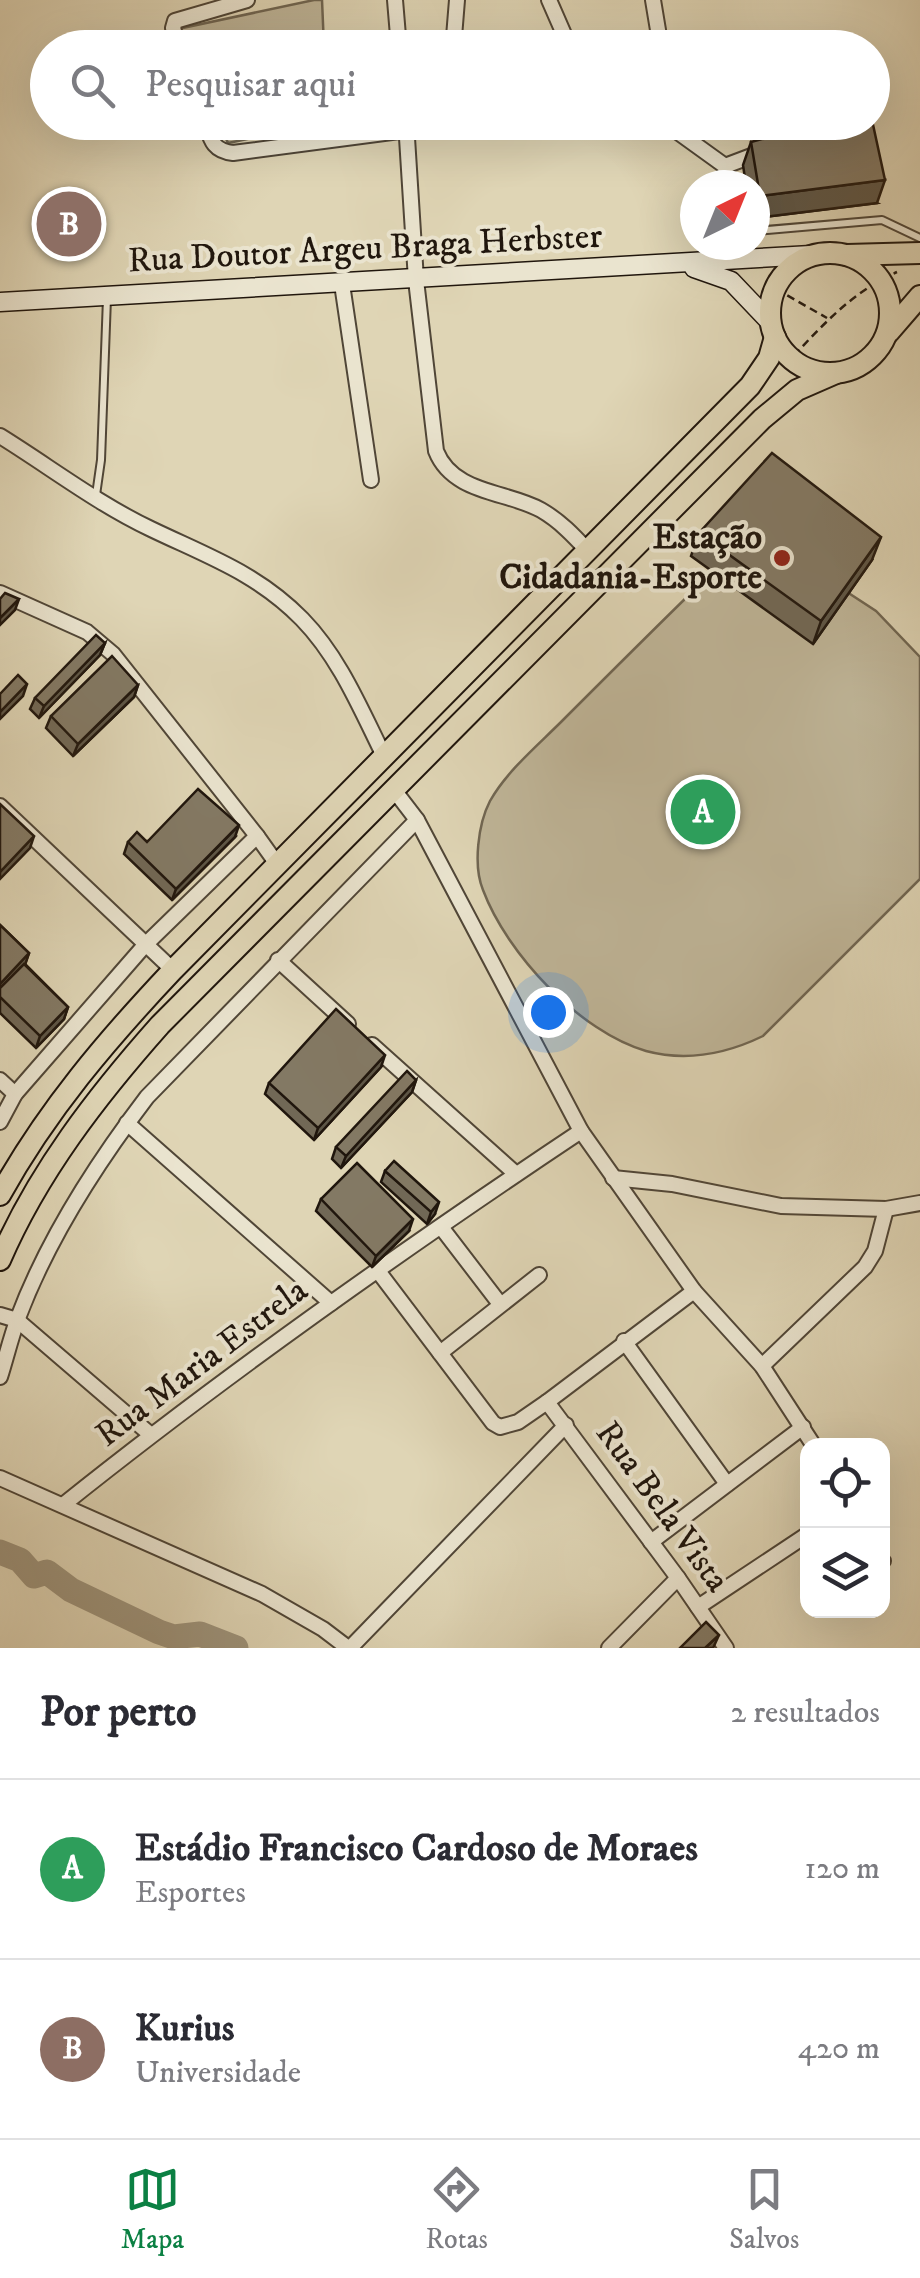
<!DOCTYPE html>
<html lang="pt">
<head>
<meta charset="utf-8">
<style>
  :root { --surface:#fff; --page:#f2f2f3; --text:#2b2b33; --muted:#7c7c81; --line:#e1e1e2; --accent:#0b8043 }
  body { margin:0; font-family:"IM FELL DW Pica",serif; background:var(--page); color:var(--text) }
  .controls { position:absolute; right:30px; bottom:30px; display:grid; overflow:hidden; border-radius:20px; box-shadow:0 10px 40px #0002 }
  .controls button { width:90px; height:90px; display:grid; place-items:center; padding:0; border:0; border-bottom:2px solid var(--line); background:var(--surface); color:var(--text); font:50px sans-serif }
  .compass { position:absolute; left:680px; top:170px; width:90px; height:90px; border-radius:50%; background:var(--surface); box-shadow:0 10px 40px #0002; rotate:43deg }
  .you { position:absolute; left:548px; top:1012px; width:35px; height:35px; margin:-25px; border:8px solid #fff; border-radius:50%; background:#1a73e8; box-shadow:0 0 0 15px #1a73e833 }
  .badge { display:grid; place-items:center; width:65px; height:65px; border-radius:50%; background:var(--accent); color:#fff; font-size:32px; font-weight:700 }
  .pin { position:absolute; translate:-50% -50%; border:5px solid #fff; box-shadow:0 2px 10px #0006 }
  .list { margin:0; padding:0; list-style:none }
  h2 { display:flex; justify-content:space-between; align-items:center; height:130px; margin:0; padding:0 40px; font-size:42px }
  h2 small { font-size:32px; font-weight:400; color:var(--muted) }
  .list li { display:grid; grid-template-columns:65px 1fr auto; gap:30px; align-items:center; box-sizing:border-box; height:180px; padding:0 40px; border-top:2px solid var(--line) }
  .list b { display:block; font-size:38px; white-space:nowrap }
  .list p { margin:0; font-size:32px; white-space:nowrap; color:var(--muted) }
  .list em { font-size:32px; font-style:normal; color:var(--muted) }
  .icon { flex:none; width:55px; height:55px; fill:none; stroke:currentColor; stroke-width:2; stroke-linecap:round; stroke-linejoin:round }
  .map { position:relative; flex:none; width:920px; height:1648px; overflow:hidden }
  .search { position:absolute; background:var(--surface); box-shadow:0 10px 40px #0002; left:30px; right:30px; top:30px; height:110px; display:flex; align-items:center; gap:25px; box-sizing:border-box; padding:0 35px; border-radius:55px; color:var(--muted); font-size:38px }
  .sheet { height:490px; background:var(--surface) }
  nav { display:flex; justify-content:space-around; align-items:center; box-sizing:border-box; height:140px; border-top:2px solid var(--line); background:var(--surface); font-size:28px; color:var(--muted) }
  nav a { display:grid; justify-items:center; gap:5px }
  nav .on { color:var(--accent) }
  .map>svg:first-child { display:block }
  .green { fill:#bfb598; stroke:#706652; stroke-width:2.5 }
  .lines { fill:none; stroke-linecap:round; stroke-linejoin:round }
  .river { stroke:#9e947c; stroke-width:25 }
  .lane-casing { stroke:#504637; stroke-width:10 }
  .street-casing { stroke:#504637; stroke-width:18 }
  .secondary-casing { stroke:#20160d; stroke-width:21 }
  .primary-casing { stroke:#20160d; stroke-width:24 }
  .path { stroke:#20160d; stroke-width:2.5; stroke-dasharray:8 5; stroke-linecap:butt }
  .lane { stroke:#eae4cf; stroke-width:6 }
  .street { stroke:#eae4cf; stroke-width:14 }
  .secondary { stroke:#eae4cf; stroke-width:18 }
  .primary { stroke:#dfd5b5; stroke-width:20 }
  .wall { fill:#716856; stroke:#20160d; stroke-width:2.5 }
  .shaded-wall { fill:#5c5546; stroke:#20160d; stroke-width:2.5 }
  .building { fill:#837964; stroke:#20160d; stroke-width:2.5 }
  .poi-dot { fill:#8f2418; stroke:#eae4cf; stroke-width:4 }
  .labels { text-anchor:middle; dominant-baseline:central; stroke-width:8; stroke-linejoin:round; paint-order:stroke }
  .street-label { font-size:35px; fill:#20160d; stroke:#eae4cf }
  .poi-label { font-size:35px; font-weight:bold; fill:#20160d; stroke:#eae4cf; text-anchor:end }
</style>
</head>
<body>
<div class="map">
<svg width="920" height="1648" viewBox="0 0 920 1648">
  <rect width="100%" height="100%" fill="#dfd5b5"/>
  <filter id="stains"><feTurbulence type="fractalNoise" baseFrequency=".002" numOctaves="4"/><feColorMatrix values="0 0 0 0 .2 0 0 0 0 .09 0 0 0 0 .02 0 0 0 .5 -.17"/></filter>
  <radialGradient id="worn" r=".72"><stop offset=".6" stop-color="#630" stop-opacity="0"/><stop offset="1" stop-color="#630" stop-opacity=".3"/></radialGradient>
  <!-- green -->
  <g class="green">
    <polygon points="314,0 322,0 324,47 186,47 178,29"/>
    <polygon points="219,123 325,123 228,143"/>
    <path d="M750 568 827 579 876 611 920 657V879L763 1036C726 1054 687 1062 646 1051 580 1032 507 954 483 890 473 866 478 824 490 801 507 771 537 746 561 722 604 679 647 636 690 594L719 577Z"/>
  </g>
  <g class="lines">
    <!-- river -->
    <polyline class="river" points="0,1552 20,1560 34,1576 47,1572 71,1590 159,1632 174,1637 200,1634 236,1648"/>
    <!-- lane casing -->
    <g class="lane-casing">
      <g id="lane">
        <polyline points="755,231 882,220 920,238"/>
        <polyline points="96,495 101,460 107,298"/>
      </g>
    </g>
    <!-- street casing -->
    <g class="street-casing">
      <g id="street">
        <polyline points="395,0 399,48"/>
        <polyline points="549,0 570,48"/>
        <polyline points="653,0 661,48"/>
        <polyline points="454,37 457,0"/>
        <polyline points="179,48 173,28 175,21 247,0"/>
        <path d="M205 122C211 140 213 151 233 153L407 130"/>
        <path d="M406 122 416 280 436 451C453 494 507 491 541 510 560 521 574 536 588 551"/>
        <polyline points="664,122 725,166 727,185"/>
        <polyline points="725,166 762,152"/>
        <polyline points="732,245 732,261"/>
        <polyline points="342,284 371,480"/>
        <path d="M0 436C50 467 98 504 151 529 207 556 257 573 302 619 340 658 361 710 385 758"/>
        <polyline points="0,593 87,632 113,654 257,836 145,945 15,1094 0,1122"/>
        <polyline points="394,790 417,820 581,1131 694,1291 762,1366 814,1446"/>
        <polyline points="0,806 173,970"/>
        <polyline points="257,836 277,864"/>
        <polyline points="278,960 348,1024"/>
        <polyline points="372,1045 516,1174"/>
        <polyline points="0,1080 15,1094"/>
        <polyline points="127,1123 331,1303"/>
        <polyline points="613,1178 672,1184 781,1206 886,1209 920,1203"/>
        <polyline points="441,1227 500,1304"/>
        <polyline points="378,1271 493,1423 500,1427 518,1422 547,1402 694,1291"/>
        <polyline points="0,1315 17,1320 151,1435"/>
        <polyline points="624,1341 727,1484"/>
        <polyline points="440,1353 539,1275"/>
        <polyline points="762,1366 865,1267 875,1251 886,1209"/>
        <path d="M0 1377C6 1358 11 1337 18 1318 48 1238 96 1164 147 1097L417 820"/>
        <polyline points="547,1402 678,1578 726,1648"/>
        <polyline points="0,1478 262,1594 323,1629 348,1648"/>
        <path d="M63 1505C229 1372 404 1249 581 1131"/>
        <polyline points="651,1542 803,1427"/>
        <polyline points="882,1561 883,1561"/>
        <polyline points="698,1607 808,1534"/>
        <polyline points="350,1648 566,1425"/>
        <polyline points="609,1648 678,1578"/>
      </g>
    </g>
    <!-- secondary casing -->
    <g class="secondary-casing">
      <g id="secondary">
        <polyline points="694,268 731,281 771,323"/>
        <polyline points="0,302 811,255"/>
      </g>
    </g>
    <!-- primary casing -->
    <g class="primary-casing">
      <g id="primary">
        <circle cx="830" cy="313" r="60"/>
        <polyline points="847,255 920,253"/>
        <polyline points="889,332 920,296"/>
        <path d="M0 1195C47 1110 107 1040 173 970L750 386 769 358 775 337"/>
        <path d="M0 1260C38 1172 97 1096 160 1025L762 419 797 390 836 373"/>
      </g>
    </g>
    <!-- path -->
    <g class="path">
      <polyline points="776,289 827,318"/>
      <path d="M785 365C819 329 851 292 897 272"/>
    </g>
    <!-- lane -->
    <use href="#lane" class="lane"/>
    <!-- street -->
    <use href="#street" class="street"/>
    <!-- secondary -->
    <use href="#secondary" class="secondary"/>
    <!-- primary -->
    <use href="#primary" class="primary"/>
  </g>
  <!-- wall -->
  <g class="wall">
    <polygon points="751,142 877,203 755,218 755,185 746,185 743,165"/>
    <polygon points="699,533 872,560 813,644 691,556"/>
    <polygon points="105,643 100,655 39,718 30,709 35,698"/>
    <polygon points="138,685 134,697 73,756 46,728 51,716"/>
    <polygon points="235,837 172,900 124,854 128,842"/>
    <polygon points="0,925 29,953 25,964 68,1007 64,1019 36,1048 0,1013"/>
    <polygon points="381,1067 314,1140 265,1094 269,1083"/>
    <polygon points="416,1080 412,1092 341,1168 332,1159 336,1147"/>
    <polygon points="385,1171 435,1214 427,1224 381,1182"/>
    <polygon points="321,1199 409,1231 372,1267 316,1211"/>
  </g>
  <!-- shaded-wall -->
  <g class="shaded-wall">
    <polygon points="885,180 877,203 755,218 755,209 760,196"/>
    <polygon points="881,537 872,560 813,644 821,621"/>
    <polygon points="19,599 15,610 0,625 0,618"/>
    <polygon points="105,643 100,655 39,718 44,706"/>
    <polygon points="27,684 23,696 0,719 0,712"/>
    <polygon points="138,685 134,697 73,756 78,744"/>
    <polygon points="239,825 235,837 172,900 176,889"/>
    <polygon points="34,836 30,848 0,879 0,872"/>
    <polygon points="29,953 25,965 0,991 0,984"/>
    <polygon points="68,1007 64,1019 36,1048 40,1036"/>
    <polygon points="385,1055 381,1067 314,1140 318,1128"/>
    <polygon points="416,1080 412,1092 341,1168 346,1156"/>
    <polygon points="439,1202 435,1214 427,1224 431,1212"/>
    <polygon points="413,1219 409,1231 372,1267 376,1256"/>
    <polygon points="719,1635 714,1646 713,1648 705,1648"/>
  </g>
  <!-- building -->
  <g class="building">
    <polygon points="872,120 885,180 760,196 751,142 827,122 872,122"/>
    <polygon points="772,453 881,537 821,621 699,533"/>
    <polygon points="5,593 19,599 0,618 0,599"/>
    <polygon points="96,635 105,643 44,706 35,698"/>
    <polygon points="112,656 138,685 78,744 51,716"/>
    <polygon points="18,675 27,684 0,712 0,694"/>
    <polygon points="198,789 239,825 176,889 128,842 137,832 147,842"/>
    <polygon points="0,804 34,836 0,872"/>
    <polygon points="0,925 29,953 0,984"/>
    <polygon points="24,964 68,1007 40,1036 0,997 0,988"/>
    <polygon points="336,1009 385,1055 318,1128 269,1083"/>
    <polygon points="407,1071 416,1080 346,1156 336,1147"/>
    <polygon points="394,1161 439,1202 431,1212 385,1171"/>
    <polygon points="357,1163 413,1219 376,1256 321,1199"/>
    <polygon points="706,1622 719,1635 705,1648 680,1648"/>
  </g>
  <!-- markers -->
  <circle class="poi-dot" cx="782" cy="558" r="10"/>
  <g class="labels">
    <!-- street labels -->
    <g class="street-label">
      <text transform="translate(365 249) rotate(-3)">Rua Doutor Argeu Braga Herbster</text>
      <text transform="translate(202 1363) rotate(-37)">Rua Maria Estrela</text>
      <text transform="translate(662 1507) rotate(54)">Rua Bela Vista</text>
    </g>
    <!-- poi labels -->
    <g class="poi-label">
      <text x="762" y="538">Estação<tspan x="762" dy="40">Cidadania-Esporte</tspan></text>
    </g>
  </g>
  <rect width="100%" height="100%" filter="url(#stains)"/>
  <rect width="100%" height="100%" fill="url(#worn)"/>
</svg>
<div class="controls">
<button><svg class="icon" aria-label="locate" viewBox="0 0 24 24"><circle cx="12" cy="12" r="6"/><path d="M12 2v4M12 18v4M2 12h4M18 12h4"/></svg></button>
<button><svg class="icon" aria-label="layers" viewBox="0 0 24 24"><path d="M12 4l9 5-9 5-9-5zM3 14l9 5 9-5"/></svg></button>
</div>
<svg class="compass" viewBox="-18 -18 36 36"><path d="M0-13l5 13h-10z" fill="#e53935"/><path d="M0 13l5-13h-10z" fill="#7c7c81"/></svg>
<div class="you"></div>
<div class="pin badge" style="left:703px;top:812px;background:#2e9e5b">A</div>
<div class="pin badge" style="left:69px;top:224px;background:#8d6e63">B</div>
<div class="search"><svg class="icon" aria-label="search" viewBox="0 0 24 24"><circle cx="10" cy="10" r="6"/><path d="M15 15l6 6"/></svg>Pesquisar aqui</div>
</div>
<section class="sheet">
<h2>Por perto<small>2 resultados</small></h2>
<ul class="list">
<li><span class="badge" style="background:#2e9e5b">A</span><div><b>Estádio Francisco Cardoso de Moraes</b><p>Esportes</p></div><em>120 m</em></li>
<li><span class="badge" style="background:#8d6e63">B</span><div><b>Kurius</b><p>Universidade</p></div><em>420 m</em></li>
</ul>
</section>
<nav>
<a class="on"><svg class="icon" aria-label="map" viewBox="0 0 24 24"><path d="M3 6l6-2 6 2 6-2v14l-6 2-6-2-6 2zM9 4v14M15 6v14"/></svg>Mapa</a>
<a><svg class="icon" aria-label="directions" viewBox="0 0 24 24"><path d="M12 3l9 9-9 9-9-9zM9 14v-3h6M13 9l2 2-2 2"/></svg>Rotas</a>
<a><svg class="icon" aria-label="saved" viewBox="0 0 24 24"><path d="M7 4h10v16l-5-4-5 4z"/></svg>Salvos</a>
</nav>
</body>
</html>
